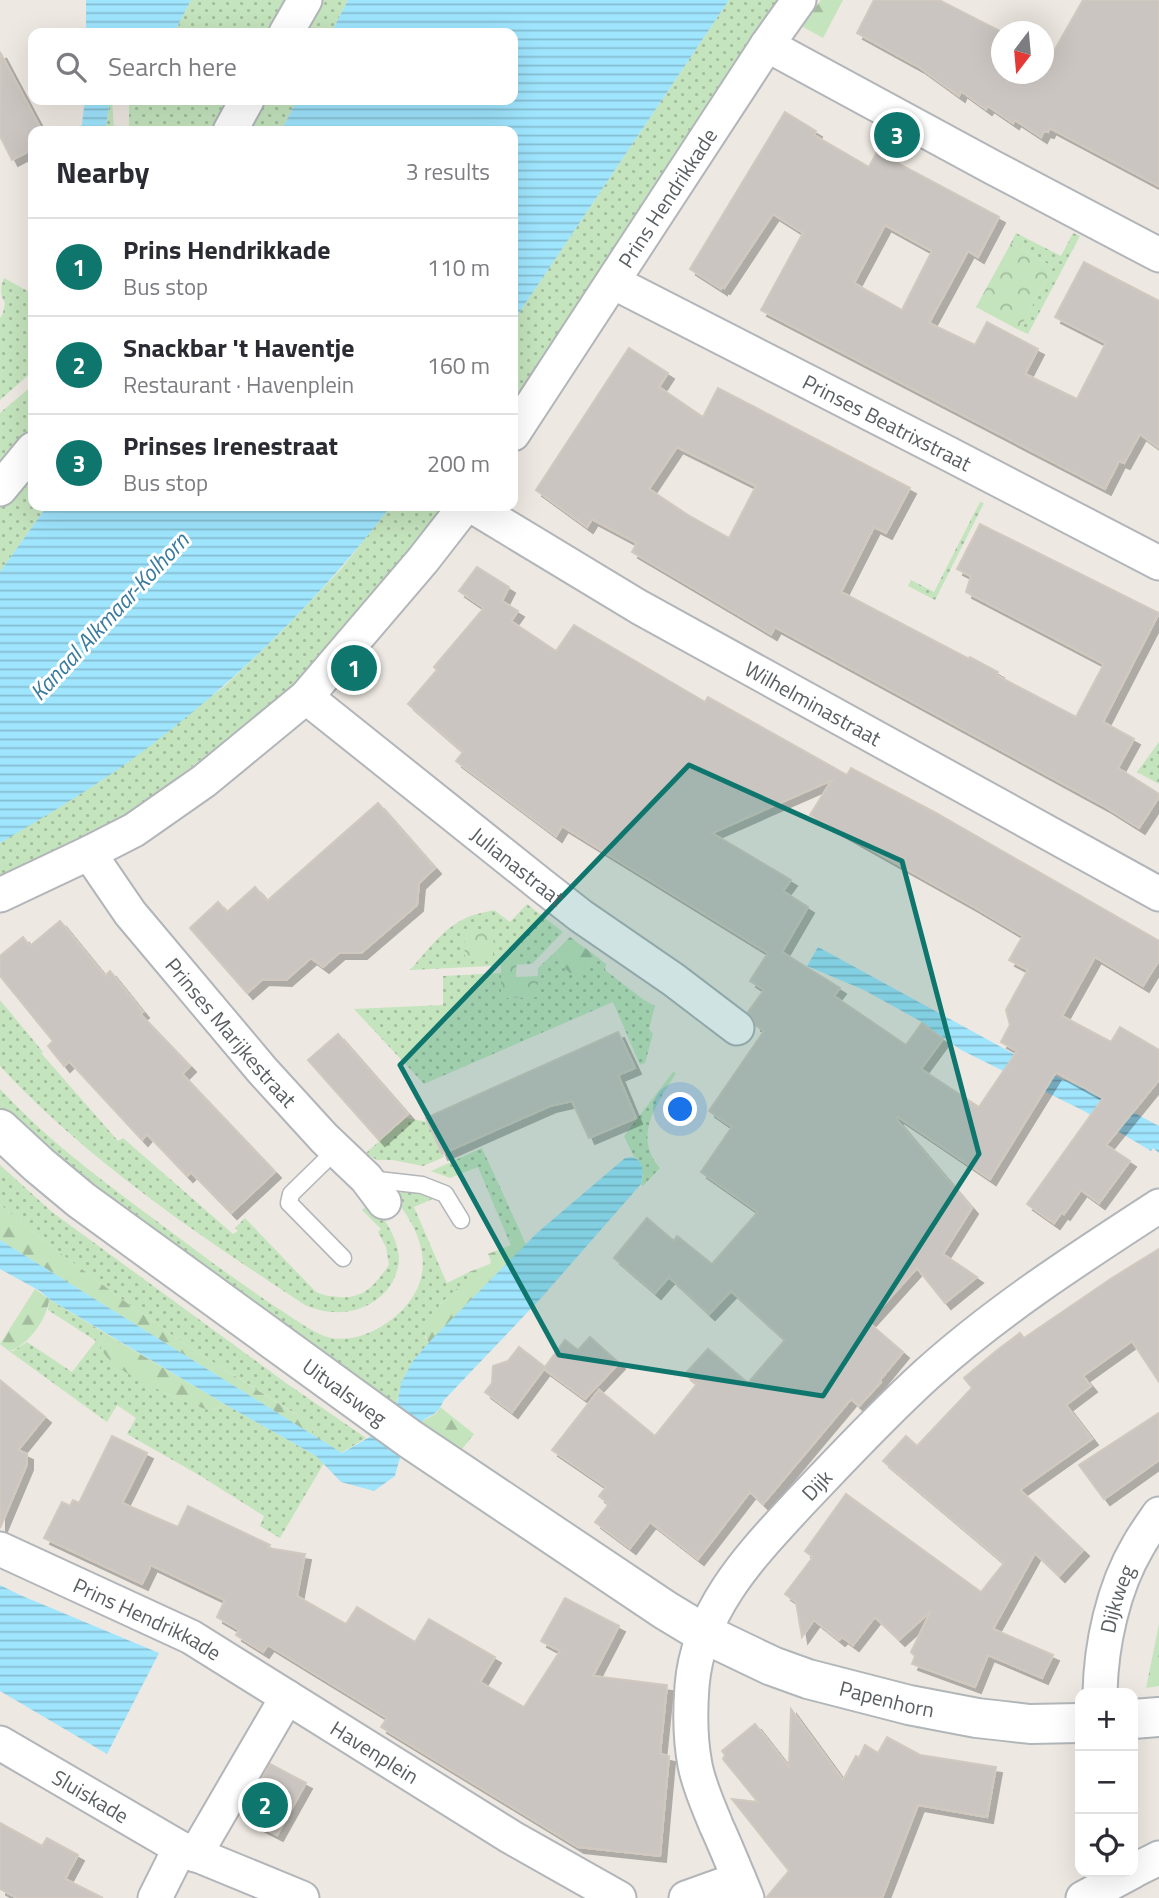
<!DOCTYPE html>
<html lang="en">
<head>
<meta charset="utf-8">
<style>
  :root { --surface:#fff; --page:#f2f2f3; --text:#2b2b33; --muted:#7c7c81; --line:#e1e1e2; --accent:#0f766e }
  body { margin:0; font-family:"Titillium Web",sans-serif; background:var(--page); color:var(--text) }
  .controls { position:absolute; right:21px; bottom:21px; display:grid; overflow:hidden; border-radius:14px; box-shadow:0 7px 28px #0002 }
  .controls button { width:63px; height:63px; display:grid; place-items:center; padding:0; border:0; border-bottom:2px solid var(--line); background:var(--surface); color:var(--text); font:35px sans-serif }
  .compass { position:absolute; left:991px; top:21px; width:63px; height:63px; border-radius:50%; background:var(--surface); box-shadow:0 7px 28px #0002; rotate:196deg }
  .you { position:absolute; left:681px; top:1110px; width:24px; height:24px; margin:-18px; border:5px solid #fff; border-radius:50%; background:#1a73e8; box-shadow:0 0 0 10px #1a73e833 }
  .badge { display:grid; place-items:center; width:46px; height:46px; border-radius:50%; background:var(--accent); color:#fff; font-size:23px; font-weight:700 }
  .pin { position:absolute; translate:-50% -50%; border:4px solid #fff; box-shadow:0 2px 7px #0006 }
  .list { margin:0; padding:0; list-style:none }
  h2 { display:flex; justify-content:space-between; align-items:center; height:91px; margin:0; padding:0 28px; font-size:30px }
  h2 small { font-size:23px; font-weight:400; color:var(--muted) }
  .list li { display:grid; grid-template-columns:46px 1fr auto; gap:21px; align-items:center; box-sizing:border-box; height:98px; padding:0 28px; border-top:2px solid var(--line) }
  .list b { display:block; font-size:26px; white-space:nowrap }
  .list p { margin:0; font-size:23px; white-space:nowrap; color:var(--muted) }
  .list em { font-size:23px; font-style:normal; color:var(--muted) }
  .icon { flex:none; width:38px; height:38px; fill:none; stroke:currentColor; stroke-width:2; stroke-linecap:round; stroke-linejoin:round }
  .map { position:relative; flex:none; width:1159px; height:1898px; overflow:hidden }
  .search { position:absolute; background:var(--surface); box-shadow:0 7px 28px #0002; left:28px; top:28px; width:490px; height:77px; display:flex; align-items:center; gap:18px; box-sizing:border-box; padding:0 24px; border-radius:14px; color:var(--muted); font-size:26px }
  .panel { position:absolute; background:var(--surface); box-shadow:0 7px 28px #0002; left:28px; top:126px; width:490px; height:385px; border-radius:14px }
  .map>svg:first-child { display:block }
  .grass { fill:url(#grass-dots) }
  .forest { fill:url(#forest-firs) }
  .park { fill:url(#park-crowns) }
  .water { fill:url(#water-rules) }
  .building { fill:#cac5c0; stroke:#d1c9bf; stroke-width:2; fill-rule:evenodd; filter:url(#shadow) }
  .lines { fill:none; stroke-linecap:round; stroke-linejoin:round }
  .lane-casing { stroke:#b2b5b9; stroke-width:19 }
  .street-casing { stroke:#b2b5b9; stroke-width:37 }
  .secondary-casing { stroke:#b1b6b9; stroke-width:42 }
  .lane { stroke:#fff; stroke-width:16 }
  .street { stroke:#fff; stroke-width:33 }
  .secondary { stroke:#fff; stroke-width:38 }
  .marked { fill:#0f766e; fill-opacity:0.2; stroke:#0f766e; stroke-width:5; stroke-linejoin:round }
  .labels { text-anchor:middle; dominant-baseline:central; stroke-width:6; stroke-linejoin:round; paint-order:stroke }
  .street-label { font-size:21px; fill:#5a5f62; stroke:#fff }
  .water-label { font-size:23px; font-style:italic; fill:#397b9e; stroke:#fff }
</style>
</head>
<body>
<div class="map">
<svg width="1159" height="1898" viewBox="0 0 1159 1898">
  <defs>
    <pattern id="grass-dots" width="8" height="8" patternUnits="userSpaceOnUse" patternTransform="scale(1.75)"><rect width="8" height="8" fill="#c4e4bd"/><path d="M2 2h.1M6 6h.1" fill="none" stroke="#a2bc9d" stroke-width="1.8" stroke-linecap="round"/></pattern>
    <pattern id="forest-firs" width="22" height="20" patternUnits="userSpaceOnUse" patternTransform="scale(1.75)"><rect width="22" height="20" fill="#c4e4bd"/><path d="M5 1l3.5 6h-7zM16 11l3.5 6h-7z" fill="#a2bc9d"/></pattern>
    <pattern id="park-crowns" width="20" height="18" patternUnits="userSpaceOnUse" patternTransform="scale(1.75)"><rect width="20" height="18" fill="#c4e4bd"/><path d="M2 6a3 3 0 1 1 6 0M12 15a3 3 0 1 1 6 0" fill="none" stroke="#a2bc9d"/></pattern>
    <pattern id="water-rules" width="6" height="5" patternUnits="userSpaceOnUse" patternTransform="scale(1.75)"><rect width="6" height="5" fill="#9fe5fe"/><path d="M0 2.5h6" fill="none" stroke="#85bdd1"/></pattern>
    <filter id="shadow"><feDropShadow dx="6" dy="6" stdDeviation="0" flood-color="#0004"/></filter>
  </defs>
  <rect width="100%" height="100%" fill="#ede8e1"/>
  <!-- grass -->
  <g class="grass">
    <polygon points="191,0 296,0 277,33 174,33"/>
    <polygon points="313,0 348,0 331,33 294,33"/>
    <polygon points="729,0 783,0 513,406 513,322"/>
    <polygon points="110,100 112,100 114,128 129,127 129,100 241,100 223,131 105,131"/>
    <polygon points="256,100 297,100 281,131 238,131"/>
    <polygon points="1016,233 1061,256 1073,233 1080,236 1028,334 1019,330 1053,267 1011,243"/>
    <path d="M4 278 33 294V371L0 400V318L3 313 5 303C0 294 0 288 4 278Z"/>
    <polygon points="33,385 33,440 0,477 0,413"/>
    <polygon points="33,464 33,506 47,506 0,572 0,504"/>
    <polygon points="980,502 984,503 935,600 908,586 911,580 934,592"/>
    <polygon points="391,506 447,506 336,640 288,689 247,724 130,814 0,881 0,843 101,781 226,685 281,632 342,568"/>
    <polygon points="1159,742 1159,784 1137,772"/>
    <path d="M527 904 563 932 532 964 410 970C428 950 446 924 473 915 480 913 487 912 494 910L510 922Z"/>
    <polygon points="556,951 563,966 589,969 596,956 606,964 605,970 644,1000 655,1006 649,1029 653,1034 645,1063 640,1065 613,1002 424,1084 354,1009 443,1005 443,976 501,973 501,998 537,997 538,968"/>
    <path d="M0 1000 43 1052 41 1053 118 1141 123 1138 233 1234 238 1231 235 1228 245 1218 316 1292C324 1296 331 1296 339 1297 365 1299 375 1284 389 1265L386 1247 378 1232 381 1229 362 1210 369 1203H374C383 1218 395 1234 398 1251 401 1262 397 1273 392 1283 373 1313 335 1319 305 1305 197 1234 88 1161 0 1066Z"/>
    <path d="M673 1072 676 1073C658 1103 632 1135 660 1168L643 1186 641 1184 643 1175 637 1158 634 1157 624 1136Z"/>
    <path d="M0 1089C62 1156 138 1206 210 1261 235 1279 259 1296 285 1313 299 1322 315 1334 331 1338 365 1344 405 1317 418 1287 432 1253 413 1221 392 1195 405 1188 422 1195 435 1198L414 1207 445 1279 447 1283 469 1272 471 1277 440 1304 425 1337 429 1343C418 1355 408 1367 402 1382 398 1391 399 1401 393 1409L155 1239 6 1116 0 1110Z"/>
    <polygon points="406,1118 428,1122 444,1157 423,1166 393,1160 377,1160 367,1154 367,1152"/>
    <polygon points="482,1148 521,1233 509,1241 478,1167 450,1178 431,1171"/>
    <polygon points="0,1165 52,1212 286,1383 366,1438 341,1453 311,1434 313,1429 296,1414 192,1349 127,1303 23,1225 0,1204"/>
    <polygon points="49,1299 103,1332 100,1342 115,1364 167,1394 205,1409 212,1410 226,1405 316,1456 324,1463 280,1538 260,1526 264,1516 199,1475 127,1434 136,1418 117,1405 107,1422 9,1351 13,1351 27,1342 72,1372 96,1341 48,1310"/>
  </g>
  <!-- forest -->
  <g class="forest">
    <polygon points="821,0 843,0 823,38 803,27 806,20"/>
    <polygon points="570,937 596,956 589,969 570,973 563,966 556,951"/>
    <polygon points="0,1204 23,1225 127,1303 192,1349 308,1422 313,1429 311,1434 0,1240"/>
    <path d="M521 1233 526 1245 429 1343C426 1338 424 1333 425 1327 430 1310 457 1289 470 1277L469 1272 490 1264 491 1261 488 1254 511 1245 509 1241Z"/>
    <path d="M35 1289 49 1299C48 1318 27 1347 9 1351L0 1344Z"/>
    <path d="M103 1332 226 1405 211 1410 205 1409C181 1400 111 1373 101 1348 99 1342 101 1338 103 1332Z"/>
    <polygon points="440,1407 474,1434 458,1454 419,1423 437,1413"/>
    <polygon points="1159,1624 1159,1686 1146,1688"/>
  </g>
  <!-- park -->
  <g class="park">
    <polygon points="1011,243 1053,267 1019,330 976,307"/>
    <polygon points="493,932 494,955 517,954 516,977 538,976 538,997 501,998 501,960 465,961 464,933"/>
  </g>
  <!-- water -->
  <g class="water">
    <polygon points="86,0 191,0 174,33 86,33"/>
    <polygon points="348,0 729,0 513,322 513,131 281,131 297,100 513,100 513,33 331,33"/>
    <polygon points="85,100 110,100 105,131 81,131"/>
    <path d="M47 506H391C324 593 250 668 164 735 113 776 56 810 0 843V572Z"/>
    <polygon points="818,947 1047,1072 1102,1096 1159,1126 1159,1153 1153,1148 1151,1151 1084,1111 961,1050 920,1021 864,990 807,966"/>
    <path d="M632 1157C645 1160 643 1173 641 1184L542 1297 444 1400C435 1418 435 1411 421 1422 407 1433 399 1460 395 1476L374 1491 341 1482 316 1456 226 1405 49 1299 40 1291 0 1269V1240L342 1453 373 1435 397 1404 401 1383 412 1362 433 1338 537 1233 625 1158Z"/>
    <polygon points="0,1585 20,1595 159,1653 107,1754 0,1691"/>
  </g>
  <!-- building -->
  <g class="building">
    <polygon points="874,0 939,0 1002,32 1002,74 1044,74 1044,54 1050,58 1083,0 1159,0 1159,186 1050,128 1048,132 1044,131 1041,137 1015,120 1013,123 988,106 986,109 961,91 959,96 919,67 857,33"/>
    <polygon points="0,52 42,131 33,131 33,149 12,160 0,136"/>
    <path d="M785 112 816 131 814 135 869 167 877 152 999 217 978 257 968 251 929 323 975 345 987 322 1038 349 1025 374 1077 399 1106 343 1055 317 1084 262 1159 301V448L1140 434 1124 463 1119 461 1105 489 761 310 803 233 773 214 724 288 721 287V289L690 269ZM885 225 932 251 902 310 854 283Z"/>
    <path d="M629 348 668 373 659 387 703 417 718 388 910 488 886 533 874 527 841 592 969 659 970 657 998 672 996 675 1076 717 1104 664 966 592 971 576 957 569 980 524 1159 613 1103 722 1134 739 1118 768 1159 794V797L1139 828 1104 806 775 627 771 634 632 552 637 543 592 519 587 527 536 490ZM677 447 756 486 729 538 688 515 649 489Z"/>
    <path d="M477 567 509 587 502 601 518 611 511 621 556 651 574 625 705 702 708 697 847 775 851 768 936 813 1159 941V960L1143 986 1095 957 1062 1016 1111 1042 1120 1027 1159 1050V1080L1106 1145 1130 1161 1099 1203 1081 1190 1064 1214 1062 1212 1054 1223 1027 1204 1103 1098 1056 1072 990 1179 898 1117 896 1119 972 1208 943 1254 977 1277 945 1303 917 1268 868 1322 903 1352 880 1380 881 1382 859 1406 851 1399 763 1504 750 1492 698 1559 650 1522 630 1548 595 1522 609 1504 599 1496 606 1487 552 1450 599 1390 655 1436 697 1384 685 1374 708 1349 748 1383 785 1340 731 1291 709 1314 669 1277 655 1293 614 1258 647 1218 674 1241 677 1236 712 1264 758 1212 701 1172 732 1127 709 1111 764 1031 755 1025 754 1020 748 1012 764 990 750 981 768 953 562 826 556 836 456 761 463 752 408 704 437 670 434 667 484 608 459 591ZM832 780 810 815 974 907 1023 936 1009 960 1028 970 1006 1010 1010 1025 1001 1042 1017 1051 979 1107 921 1069 943 1039 922 1023 906 1045 834 996 840 988 782 952 808 907 783 891 791 880 712 833Z"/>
    <polygon points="378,803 435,868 419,883 417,905 361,953 339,953 323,967 311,958 286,980 263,979 247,993 190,928 218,902 227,912 255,887 267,901"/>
    <polygon points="60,921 105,976 110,971 143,1012 140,1014 190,1066 182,1074 275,1172 231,1213 191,1172 187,1176 147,1134 142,1140 69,1061 64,1066 48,1046 53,1041 0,976 0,956 23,937 30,946"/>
    <polygon points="618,1032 635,1068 618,1075 636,1118 589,1138 572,1101 550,1106 442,1154 426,1118"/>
    <polygon points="338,1034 408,1114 379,1140 308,1060"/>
    <polygon points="1159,1249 1159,1382 1132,1341 1083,1376 1091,1386 1066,1405 1092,1439 1020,1490 1083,1550 1059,1576 1035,1553 993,1629 1053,1655 1042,1678 988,1655 975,1687 912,1664 915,1656 911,1652 931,1611 899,1640 875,1617 853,1645 842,1637 839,1640 814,1620 802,1637 796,1602 785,1594 813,1557 805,1551 846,1494 981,1592 1004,1563 883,1461 906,1436 917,1446 972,1388 964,1378 996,1351 1020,1333 1024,1338 1112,1278"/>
    <polygon points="590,1337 619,1363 585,1399 544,1369 512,1412 485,1392 492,1383 493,1366 508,1361 519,1347 545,1367 565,1340 578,1350"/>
    <polygon points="0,1380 45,1417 18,1450 27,1454 27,1464 0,1528"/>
    <polygon points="1159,1413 1159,1460 1104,1499 1079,1465"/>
    <polygon points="112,1436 147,1453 122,1503 178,1527 188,1506 270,1545 268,1548 305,1554 297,1596 346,1624 357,1607 415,1642 429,1619 495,1657 480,1682 524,1707 560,1651 541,1641 565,1598 619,1626 593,1676 667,1685 660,1754 669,1756 660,1856 578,1847 381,1727 387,1718 320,1677 268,1645 263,1652 236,1635 239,1630 217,1617 225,1600 151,1565 142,1584 44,1538 62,1502 70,1506 73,1500 79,1503"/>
    <polygon points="791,1709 843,1780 856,1756 859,1758 865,1745 878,1753 887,1737 920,1755 996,1767 987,1817 918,1805 882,1898 766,1898 789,1871 732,1799 758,1802 723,1759 725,1755 722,1751 755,1724 789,1767"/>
    <polygon points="270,1764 306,1783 277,1835 242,1817"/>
    <polygon points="0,1823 42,1846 47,1838 78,1855 65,1879 103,1898 17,1898 0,1889"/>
  </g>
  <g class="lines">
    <!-- lane casing -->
    <g class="lane-casing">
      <g id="lane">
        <polyline points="336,1150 291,1194 289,1203 343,1258"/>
        <polyline points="369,1179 422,1185 445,1194 461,1220"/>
      </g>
    </g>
    <!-- street casing -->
    <g class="street-casing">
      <g id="street">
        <polyline points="286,33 305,0"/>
        <polyline points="767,45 992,167 1159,255"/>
        <polyline points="230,131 247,100"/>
        <path id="s1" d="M613 282 949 454 1159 563"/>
        <path id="s2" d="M513 434 767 45 799 0"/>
        <polyline points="0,489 33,449"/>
        <path id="s3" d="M472 506 639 607 1159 894"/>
        <path id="s4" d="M306 697 540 884 581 916 674 980 737 1028"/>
        <path id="s5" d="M89 853 130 913 262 1070 324 1138 366 1178 384 1202"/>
        <polyline points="0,895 89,853 134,830 204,781 306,697 423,560 465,506"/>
        <path id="s6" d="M0 1549 191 1637 511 1837 619 1898"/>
        <path id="s7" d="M1100 1693C1101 1645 1113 1588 1138 1546 1144 1535 1152 1524 1159 1514"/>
        <path id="s8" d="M0 1743 180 1848 302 1898"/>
        <polyline points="195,1855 287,1697"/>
        <polyline points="1133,1871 1159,1858"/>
        <polyline points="155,1898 180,1848"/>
        <polyline points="686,1898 739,1879"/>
        <path id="s9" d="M747 1898C737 1874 727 1849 716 1825 708 1805 699 1786 695 1765 690 1739 690 1712 692 1686 698 1608 754 1552 804 1498 844 1456 884 1413 927 1374 998 1310 1079 1258 1159 1206"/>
        <polyline points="1083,1898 1132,1872"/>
      </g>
    </g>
    <!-- secondary casing -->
    <g class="secondary-casing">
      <g id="secondary">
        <path id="s10" d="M0 1129 39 1165 81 1200 410 1439 665 1610 703 1633 772 1666 808 1679 909 1705 977 1718 1004 1721 1030 1724 1080 1723"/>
        <polyline points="1133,1719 1159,1717"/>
      </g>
    </g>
    <!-- lane -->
    <use href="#lane" class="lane"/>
    <!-- street -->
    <use href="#street" class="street"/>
    <!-- secondary -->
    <use href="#secondary" class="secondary"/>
  </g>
  <!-- marked area -->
  <path class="marked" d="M689 765 902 861 979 1154 823 1396 559 1355 400 1065Z"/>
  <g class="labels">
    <!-- street labels -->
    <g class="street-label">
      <text stroke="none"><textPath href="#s2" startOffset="282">Prins Hendrikkade</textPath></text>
      <text stroke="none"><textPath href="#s1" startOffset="308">Prinses Beatrixstraat</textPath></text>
      <text stroke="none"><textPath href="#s3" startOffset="394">Wilhelminastraat</textPath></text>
      <text stroke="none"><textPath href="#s4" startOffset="271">Julianastraat</textPath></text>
      <text stroke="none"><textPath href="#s5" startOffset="229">Prinses Marijkestraat</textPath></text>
      <text stroke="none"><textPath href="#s10" startOffset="434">Uitvalsweg</textPath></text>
      <text stroke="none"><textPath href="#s9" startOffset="464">Dijk</textPath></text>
      <text stroke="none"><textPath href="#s7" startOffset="96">Dijkweg</textPath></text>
      <text stroke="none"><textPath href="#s6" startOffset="163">Prins Hendrikkade</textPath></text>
      <text stroke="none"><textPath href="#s10" startOffset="1062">Papenhorn</textPath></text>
      <text stroke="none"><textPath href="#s6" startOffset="427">Havenplein</textPath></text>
      <text stroke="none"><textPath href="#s8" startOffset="105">Sluiskade</textPath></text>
    </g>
    <!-- water labels -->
    <g class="water-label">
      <text transform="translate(109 616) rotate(-47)">Kanaal Alkmaar-Kolhorn</text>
    </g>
  </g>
</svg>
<div class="controls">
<button>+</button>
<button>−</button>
<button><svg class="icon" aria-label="locate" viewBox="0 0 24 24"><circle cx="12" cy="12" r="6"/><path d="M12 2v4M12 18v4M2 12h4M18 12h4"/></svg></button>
</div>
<svg class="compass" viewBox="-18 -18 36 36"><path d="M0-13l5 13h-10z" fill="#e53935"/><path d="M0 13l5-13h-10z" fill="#7c7c81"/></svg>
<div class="you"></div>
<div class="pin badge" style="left:354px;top:668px">1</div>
<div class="pin badge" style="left:265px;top:1805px">2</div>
<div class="pin badge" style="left:897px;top:135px">3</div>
<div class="search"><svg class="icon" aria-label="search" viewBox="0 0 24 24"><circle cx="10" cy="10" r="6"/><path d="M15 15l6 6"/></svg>Search here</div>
<section class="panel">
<h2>Nearby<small>3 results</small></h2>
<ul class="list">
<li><span class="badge">1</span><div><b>Prins Hendrikkade</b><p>Bus stop</p></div><em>110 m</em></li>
<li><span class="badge">2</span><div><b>Snackbar 't Haventje</b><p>Restaurant · Havenplein</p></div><em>160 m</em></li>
<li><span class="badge">3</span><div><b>Prinses Irenestraat</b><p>Bus stop</p></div><em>200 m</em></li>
</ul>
</section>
</div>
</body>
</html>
